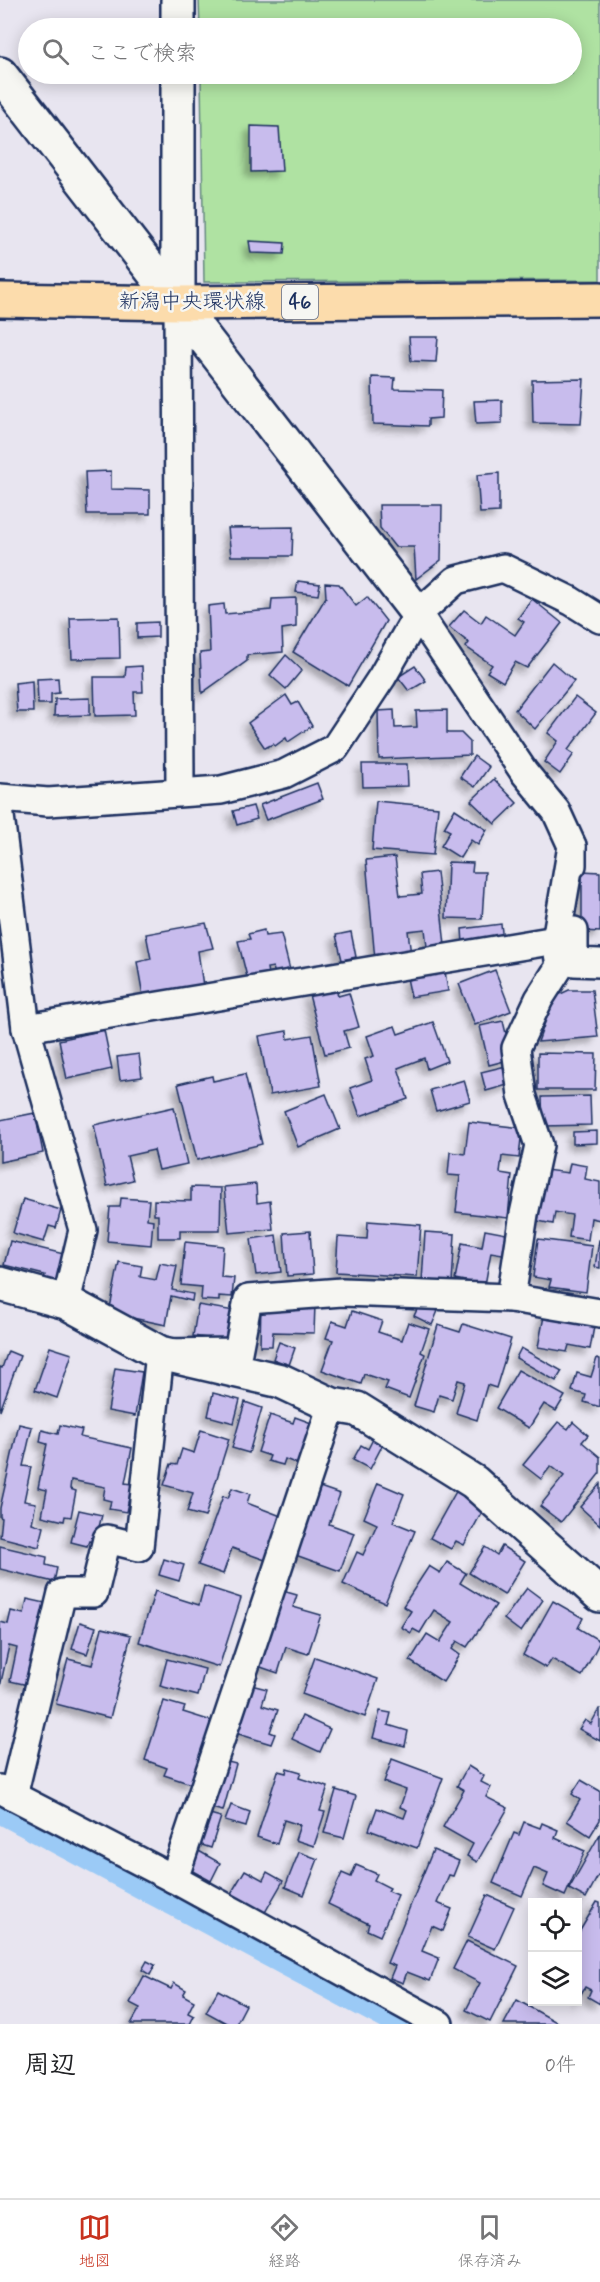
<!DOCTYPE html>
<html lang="ja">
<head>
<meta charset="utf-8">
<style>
  :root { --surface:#fff; --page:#f6f6f6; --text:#202124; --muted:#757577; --line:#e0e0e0; --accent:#c8321e }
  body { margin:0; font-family:Mynerve,"Klee One",sans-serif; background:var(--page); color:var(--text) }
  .controls { position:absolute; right:18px; bottom:18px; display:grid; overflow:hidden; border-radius:0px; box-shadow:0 3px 15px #0003 }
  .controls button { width:54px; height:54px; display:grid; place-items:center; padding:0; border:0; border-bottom:2px solid var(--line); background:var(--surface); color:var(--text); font:30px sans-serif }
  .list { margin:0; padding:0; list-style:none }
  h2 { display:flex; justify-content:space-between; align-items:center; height:78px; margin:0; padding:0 24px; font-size:26px }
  h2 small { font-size:20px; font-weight:400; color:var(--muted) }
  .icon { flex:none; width:33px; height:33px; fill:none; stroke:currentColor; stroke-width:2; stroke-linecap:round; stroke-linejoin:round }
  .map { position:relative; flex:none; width:600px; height:2024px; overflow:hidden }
  .search { position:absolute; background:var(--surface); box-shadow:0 3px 15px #0003; left:18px; right:18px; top:18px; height:66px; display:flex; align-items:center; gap:15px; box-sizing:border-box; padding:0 21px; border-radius:33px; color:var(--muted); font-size:22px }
  .sheet { height:174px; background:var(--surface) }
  nav { display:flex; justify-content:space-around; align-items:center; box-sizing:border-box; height:84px; border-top:2px solid var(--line); background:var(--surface); font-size:16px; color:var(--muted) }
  nav a { display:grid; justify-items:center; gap:3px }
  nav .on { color:var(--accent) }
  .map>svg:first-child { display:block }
  .green { fill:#afe2a2; stroke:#658880; stroke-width:1.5 }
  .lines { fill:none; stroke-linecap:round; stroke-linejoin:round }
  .canal { stroke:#9bcaf6; stroke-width:30 }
  .building { fill:#c8bced; stroke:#1b2f5e; stroke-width:1.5; filter:url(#shadow) }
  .street-casing { stroke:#1b2f5e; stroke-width:32 }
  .secondary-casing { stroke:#1b2f5e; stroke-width:38 }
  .primary-casing { stroke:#1b2f5e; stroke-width:38 }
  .street { stroke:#f6f6f2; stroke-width:27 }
  .secondary { stroke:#f6f6f2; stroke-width:33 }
  .primary { stroke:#fcdcac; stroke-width:33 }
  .labels { text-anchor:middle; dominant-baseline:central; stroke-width:5; stroke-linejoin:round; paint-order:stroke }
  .shield { fill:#f6f6f2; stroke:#5d6b8a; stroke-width:1.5 }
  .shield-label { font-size:20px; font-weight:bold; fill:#1b2f5e }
  .street-label { font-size:21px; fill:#1b2f5e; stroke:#f6f6f2 }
</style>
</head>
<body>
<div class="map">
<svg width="600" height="2024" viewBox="0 0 600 2024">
  <defs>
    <filter id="shadow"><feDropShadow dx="-5.5" dy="5.5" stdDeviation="3" flood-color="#0004"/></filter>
  </defs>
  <rect width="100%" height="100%" fill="#e8e5f0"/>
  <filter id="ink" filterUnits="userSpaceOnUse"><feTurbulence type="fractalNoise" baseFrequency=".0167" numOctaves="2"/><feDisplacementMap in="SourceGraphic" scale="12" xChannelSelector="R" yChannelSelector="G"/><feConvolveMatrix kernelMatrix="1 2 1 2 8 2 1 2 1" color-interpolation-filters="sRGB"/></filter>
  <g filter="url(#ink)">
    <!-- green -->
    <polygon class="green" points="199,0 600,0 600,280 204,282 201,74 572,74 572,28 200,28"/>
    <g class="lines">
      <!-- canal -->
      <polyline class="canal" points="0,1808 405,2024"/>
    </g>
    <!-- building -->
    <g class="building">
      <polygon points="251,126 279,127 282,171 251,172"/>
      <polygon points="249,241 285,243 284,254 251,253"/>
      <polygon points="409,337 438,337 436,362 411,361"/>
      <polygon points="372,377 395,378 394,389 442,390 441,418 428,419 428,426 373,424"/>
      <polygon points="584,379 581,424 533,423 532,380"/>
      <polygon points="502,400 502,423 476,424 474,401"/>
      <polygon points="111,471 111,489 150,490 150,514 87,514 85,472"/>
      <polygon points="499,473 499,512 480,513 477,475"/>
      <polygon points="379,505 442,505 441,560 416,579 414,547 395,547 380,528"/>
      <polygon points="293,527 292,556 231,556 228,528"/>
      <polygon points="298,581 320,584 318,595 296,592"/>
      <polygon points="325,583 339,584 356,606 367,597 386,621 348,686 293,652 326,597"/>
      <polygon points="296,598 296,627 282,629 283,652 247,655 247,661 202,693 200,653 210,652 208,606 224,604 225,614 271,610 272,599"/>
      <polygon points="532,599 562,623 527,668 515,662 503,682 487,672 492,665 466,647 469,643 449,627 464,610 481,623 486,615 515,635 524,622 518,618"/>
      <polygon points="119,617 120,658 72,659 70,618"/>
      <polygon points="158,622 158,637 137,638 137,623"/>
      <polygon points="286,655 302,670 286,689 270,675"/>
      <polygon points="552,662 574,681 535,729 515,710"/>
      <polygon points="142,666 143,692 134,692 135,715 95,716 94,677 125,677 126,667"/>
      <polygon points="415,666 426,681 409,691 398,677"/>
      <polygon points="58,678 59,693 51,694 51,704 38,704 37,679"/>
      <polygon points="32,681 33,712 17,712 15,683"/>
      <polygon points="286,695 292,705 298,702 312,726 288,742 286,738 275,746 273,744 265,748 248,723"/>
      <polygon points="575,697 596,713 568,750 574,754 560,774 544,762 558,741 548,733"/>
      <polygon points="90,698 90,715 54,716 55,699"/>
      <polygon points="394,710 395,728 417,727 416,711 447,710 447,733 461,733 470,742 470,755 379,759 378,711"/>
      <polygon points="474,756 489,767 475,787 460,777"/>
      <polygon points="362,764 407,764 408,786 363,787"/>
      <polygon points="494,779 517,803 495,824 471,801"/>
      <polygon points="317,783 323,799 266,820 260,805"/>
      <polygon points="376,801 438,807 433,855 372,850"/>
      <polygon points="253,806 257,819 237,825 233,811"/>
      <polygon points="455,809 487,830 478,845 471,840 460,858 441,846 450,831 444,828"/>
      <polygon points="395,857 400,896 422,894 420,874 437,872 445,945 427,947 425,929 408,931 411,955 375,960 366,860"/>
      <polygon points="448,862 473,863 472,872 485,872 482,919 446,918"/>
      <polygon points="582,871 600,872 600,932 582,931"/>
      <polygon points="206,923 213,948 198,951 203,986 143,996 137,962 151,959 146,934"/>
      <polygon points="501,924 503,940 463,944 462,929"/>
      <polygon points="264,930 265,936 281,934 291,974 276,978 273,967 267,968 269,980 249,985 238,941 250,939 248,934"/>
      <polygon points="351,932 356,957 342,960 336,935"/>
      <polygon points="495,970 511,1011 475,1025 459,984"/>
      <polygon points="445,971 448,991 411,997 407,978"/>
      <polygon points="336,988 338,996 349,993 359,1027 344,1031 349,1048 325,1054 309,995"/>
      <polygon points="569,990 592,990 598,1037 538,1042 554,997"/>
      <polygon points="503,1021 512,1059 489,1065 480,1026"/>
      <polygon points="433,1022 447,1061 427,1069 424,1058 398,1068 408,1099 360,1116 350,1088 372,1080 365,1059 374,1056 367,1036 395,1026 398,1034"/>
      <polygon points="104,1030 112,1069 67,1079 59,1040"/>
      <polygon points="287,1031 288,1039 312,1035 321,1086 270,1095 259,1036"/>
      <polygon points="538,1053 596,1054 595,1090 538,1090"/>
      <polygon points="139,1054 142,1077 120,1080 117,1057"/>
      <polygon points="506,1066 511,1084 486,1091 481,1072"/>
      <polygon points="245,1074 262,1144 197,1160 178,1084 212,1076 213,1081"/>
      <polygon points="464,1080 470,1101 436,1111 430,1090"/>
      <polygon points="326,1094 340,1129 298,1147 284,1111"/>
      <polygon points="590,1096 591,1125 543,1126 542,1097"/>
      <polygon points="174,1107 187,1164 159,1170 154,1150 127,1156 133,1180 107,1186 94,1125"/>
      <polygon points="35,1113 43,1153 0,1162 0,1120"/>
      <polygon points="469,1122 522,1128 519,1158 502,1156 500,1173 512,1175 508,1218 456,1212 460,1176 448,1175 450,1152 465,1154"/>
      <polygon points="597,1131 597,1143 573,1144 573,1132"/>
      <polygon points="570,1163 587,1166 585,1179 600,1182 600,1220 591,1218 588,1240 569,1237 572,1215 555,1212 553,1224 538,1221 546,1170 568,1173"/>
      <polygon points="256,1184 257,1203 270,1201 273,1229 229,1233 224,1187"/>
      <polygon points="191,1187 221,1188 220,1230 180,1230 180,1238 158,1238 158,1215 154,1215 154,1200 191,1201"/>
      <polygon points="121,1198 149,1200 147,1219 153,1220 151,1245 107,1241 110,1207 120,1207"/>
      <polygon points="23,1199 61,1210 56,1228 49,1226 44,1242 13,1233"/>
      <polygon points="368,1221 421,1225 417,1277 336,1272 338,1237 367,1239"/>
      <polygon points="485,1230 512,1235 508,1255 491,1252 485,1285 455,1279 462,1243 482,1247"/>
      <polygon points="310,1231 313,1274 287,1276 284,1233"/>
      <polygon points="425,1232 455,1234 452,1283 422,1282"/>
      <polygon points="276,1235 281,1272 256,1275 251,1239"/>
      <polygon points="538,1239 592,1246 586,1292 549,1287 551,1280 533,1277"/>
      <polygon points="599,1240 600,1240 600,1268 595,1267"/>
      <polygon points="10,1241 68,1255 59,1290 43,1286 45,1275 4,1265"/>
      <polygon points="185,1242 223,1246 221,1277 234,1278 232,1297 219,1296 219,1301 201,1300 202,1287 181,1285"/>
      <polygon points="119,1262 142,1266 140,1277 156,1280 160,1263 177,1266 172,1290 193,1294 192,1301 171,1296 166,1325 109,1313"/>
      <polygon points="261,1302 315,1304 314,1333 273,1332 272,1346 260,1346"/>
      <polygon points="420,1303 438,1311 432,1325 414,1316"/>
      <polygon points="198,1305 235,1311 230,1341 193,1336"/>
      <polygon points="352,1311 382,1321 378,1332 402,1340 408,1322 429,1329 421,1352 425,1354 409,1398 385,1389 388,1382 364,1374 361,1384 322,1370 333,1340 326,1338 332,1321 347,1326"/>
      <polygon points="545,1311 595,1321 590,1349 569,1345 567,1352 538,1347"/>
      <polygon points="463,1324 511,1339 496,1388 487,1385 477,1420 456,1413 465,1382 458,1380 452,1399 439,1395 434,1412 414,1406 438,1325 460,1332"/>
      <polygon points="279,1342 295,1348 289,1365 273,1359"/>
      <polygon points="50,1347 72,1354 57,1398 35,1390"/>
      <polygon points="521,1348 562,1371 556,1381 516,1358"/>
      <polygon points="8,1351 20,1356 0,1411 0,1367 2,1368"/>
      <polygon points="597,1358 600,1359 600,1407 584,1402 586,1395 572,1391 577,1373 591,1377"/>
      <polygon points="115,1368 142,1372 135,1416 108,1411"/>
      <polygon points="518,1370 565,1396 556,1411 544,1404 529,1428 496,1408"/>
      <polygon points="213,1393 240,1400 234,1423 208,1416"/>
      <polygon points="245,1402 262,1408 249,1453 232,1448"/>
      <polygon points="270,1415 293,1423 295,1417 314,1424 300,1465 285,1459 283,1465 268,1461 270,1456 258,1452"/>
      <polygon points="558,1422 568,1429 573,1422 588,1435 582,1442 600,1457 600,1473 561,1522 540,1506 564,1476 551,1466 541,1479 523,1465"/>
      <polygon points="19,1424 32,1427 23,1466 31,1467 24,1501 36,1503 32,1523 44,1527 39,1547 0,1537 2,1518 0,1517 0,1508"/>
      <polygon points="60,1425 82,1430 80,1437 132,1448 125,1483 132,1484 126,1512 109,1509 111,1501 103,1499 105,1487 71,1480 70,1489 76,1491 71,1517 65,1516 64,1521 42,1516 47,1490 38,1488 47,1444 40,1442 42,1430 58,1434"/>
      <polygon points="201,1430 229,1439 205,1517 187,1512 193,1493 164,1485 171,1464 177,1465 182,1449 194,1453"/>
      <polygon points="373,1439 383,1444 370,1469 353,1460 361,1445 368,1449"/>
      <polygon points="378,1483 404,1494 393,1522 415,1531 385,1603 343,1584 357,1552 363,1555 377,1524 364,1518"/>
      <polygon points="600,1484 600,1525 580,1507"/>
      <polygon points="314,1485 340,1494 329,1524 354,1533 340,1571 290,1553"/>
      <polygon points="232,1488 250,1494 247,1503 281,1516 265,1560 232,1548 223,1574 198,1565 223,1496 228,1498"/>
      <polygon points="458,1488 478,1499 475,1505 483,1510 464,1545 456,1541 451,1549 430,1538"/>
      <polygon points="79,1510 102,1515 95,1543 89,1541 87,1546 71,1542"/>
      <polygon points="0,1546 47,1557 46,1565 57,1568 54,1582 0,1569"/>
      <polygon points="502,1546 525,1561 504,1595 469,1573 485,1547 497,1555"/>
      <polygon points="164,1559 184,1565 179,1581 159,1575"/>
      <polygon points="447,1562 466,1573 460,1583 496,1605 467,1647 457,1641 452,1649 460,1655 443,1682 410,1661 427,1634 440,1642 453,1622 434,1610 420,1633 413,1629 411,1633 401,1627 411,1611 403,1606 429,1566 440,1573"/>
      <polygon points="204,1586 241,1598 219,1667 139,1642 155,1591 199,1605"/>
      <polygon points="527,1588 543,1600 521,1632 504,1619"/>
      <polygon points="283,1591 297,1595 293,1607 321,1615 308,1654 286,1647 278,1673 252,1664"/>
      <polygon points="27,1599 50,1604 28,1685 10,1681 17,1648 9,1646 0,1687 0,1622 8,1624 11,1611 24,1614"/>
      <polygon points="553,1601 583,1618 578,1628 600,1641 582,1676 552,1659 546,1668 523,1655"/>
      <polygon points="80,1622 96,1627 87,1654 72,1649"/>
      <polygon points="102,1628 131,1635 110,1718 56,1704 68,1659 92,1665"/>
      <polygon points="315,1657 378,1679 365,1717 302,1694"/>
      <polygon points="167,1659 205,1669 198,1696 160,1686"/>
      <polygon points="247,1684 267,1689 262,1705 278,1710 270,1732 275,1734 271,1744 232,1732"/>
      <polygon points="164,1701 185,1707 183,1712 215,1722 204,1756 200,1755 191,1784 164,1775 167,1768 145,1760"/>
      <polygon points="599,1709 600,1709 600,1741 579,1729 585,1720 591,1724"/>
      <polygon points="380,1711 391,1713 388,1725 408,1731 405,1746 373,1738"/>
      <polygon points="302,1716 330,1729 320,1752 292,1739"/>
      <polygon points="392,1759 443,1778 417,1848 369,1830 377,1808 404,1818 407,1810 400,1807 406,1790 384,1782"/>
      <polygon points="220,1760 236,1764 223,1811 207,1807"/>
      <polygon points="468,1766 484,1776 481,1782 491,1787 486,1797 508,1808 477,1862 467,1856 473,1844 443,1827 464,1790 457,1786"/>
      <polygon points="287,1768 301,1772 299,1778 328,1787 320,1811 325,1812 314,1846 295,1840 300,1825 284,1820 277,1844 257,1837 278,1771 286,1773"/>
      <polygon points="581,1780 600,1791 600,1820 590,1836 567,1821 580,1800 572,1794"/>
      <polygon points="336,1790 356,1796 344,1838 324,1833"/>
      <polygon points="231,1805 250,1812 246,1827 225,1821"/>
      <polygon points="206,1813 221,1817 211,1848 196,1843"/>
      <polygon points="524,1822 540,1828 542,1823 558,1830 555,1838 585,1851 565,1896 543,1886 548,1874 534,1868 522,1896 493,1883 514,1833 519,1835"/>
      <polygon points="600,1834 600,1877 598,1876 586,1898 569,1889"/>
      <polygon points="197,1850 220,1863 211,1881 187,1868"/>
      <polygon points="433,1850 459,1861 453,1876 449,1875 437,1903 452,1909 443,1931 432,1926 422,1951 439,1958 430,1981 407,1972 403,1983 390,1978 395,1966 387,1963"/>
      <polygon points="299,1852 318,1859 304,1895 285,1887"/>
      <polygon points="356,1865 377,1874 374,1880 390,1888 388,1891 398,1895 380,1936 367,1930 369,1924 328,1904 342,1873 351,1877"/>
      <polygon points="245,1870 263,1880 267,1872 283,1881 264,1914 230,1895"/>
      <polygon points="487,1895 514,1907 495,1949 468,1937"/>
      <polygon points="597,1902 600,1903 600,2004 588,1997 591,1990 585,1987 578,1999 578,1934"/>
      <polygon points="467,1941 518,1966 490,2022 466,2010 480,1983 453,1969"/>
      <polygon points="147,1961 155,1965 150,1975 142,1970"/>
      <polygon points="144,1976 171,1989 174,1983 186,1990 183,1995 194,2001 188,2013 194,2016 190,2024 131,2024 140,2008 130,2003"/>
      <polygon points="218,1990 246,2005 236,2024 228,2024 206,2012"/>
      <polygon points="517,2000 560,2024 504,2024"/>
    </g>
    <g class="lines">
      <!-- street casing -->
      <g class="street-casing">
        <g id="street">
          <polyline points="178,303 180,792"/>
          <polyline points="418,614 524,772 556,811 572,846 572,865"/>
          <polyline points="0,798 48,802 221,790 284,774 335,748 382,677 418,614 456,580 503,568 571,601 600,619"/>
          <polyline points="0,816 26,1028 83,1230 66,1302"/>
          <polyline points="574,931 574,962 600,963"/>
          <polyline points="26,1028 556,940"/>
          <polyline points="511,1298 524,1214 539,1145 522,1095 516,1048 539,999 560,966 556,940 572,846"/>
          <polyline points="0,1789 174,1879 439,2024"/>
          <polyline points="13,1796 62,1593 94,1593 107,1539 139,1547 160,1353 238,1352 248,1299 342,1292 511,1298 600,1313"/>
          <polyline points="174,1879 332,1405"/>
        </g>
      </g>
      <!-- secondary casing -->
      <g class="secondary-casing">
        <g id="secondary">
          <polyline points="178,0 178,28"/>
          <polyline points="0,74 418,614"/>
          <polyline points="178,74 178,303"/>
          <polyline points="0,1284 66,1302 160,1353 281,1381 332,1405 357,1409 474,1482 600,1595"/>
        </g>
      </g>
      <!-- primary casing -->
      <g class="primary-casing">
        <polyline id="primary" points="0,300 178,303 600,299"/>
      </g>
      <!-- street -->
      <use href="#street" class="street"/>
      <!-- secondary -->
      <use href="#secondary" class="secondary"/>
      <!-- primary -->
      <use href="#primary" class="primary"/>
    </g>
  </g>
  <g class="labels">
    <!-- shield labels -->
    <rect class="shield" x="282" y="285" width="36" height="34" rx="4.5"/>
    <g class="shield-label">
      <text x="300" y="302">46</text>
    </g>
    <!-- street labels -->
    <g class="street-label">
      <text x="192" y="302">新潟中央環状線</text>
    </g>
  </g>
</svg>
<div class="controls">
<button><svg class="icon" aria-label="locate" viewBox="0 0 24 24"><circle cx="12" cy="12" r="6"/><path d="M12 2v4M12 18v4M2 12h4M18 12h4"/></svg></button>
<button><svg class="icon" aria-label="layers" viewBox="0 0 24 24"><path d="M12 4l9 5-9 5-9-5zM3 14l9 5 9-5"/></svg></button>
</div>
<div class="search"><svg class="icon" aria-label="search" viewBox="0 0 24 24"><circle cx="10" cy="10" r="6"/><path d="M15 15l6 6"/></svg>ここで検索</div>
</div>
<section class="sheet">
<h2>周辺<small>0件</small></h2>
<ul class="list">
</ul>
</section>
<nav>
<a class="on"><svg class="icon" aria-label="map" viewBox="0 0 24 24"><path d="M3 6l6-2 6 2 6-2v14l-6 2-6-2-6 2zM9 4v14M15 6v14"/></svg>地図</a>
<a><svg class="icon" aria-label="directions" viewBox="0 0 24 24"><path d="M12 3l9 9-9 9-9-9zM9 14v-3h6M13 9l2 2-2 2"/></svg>経路</a>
<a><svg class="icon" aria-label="saved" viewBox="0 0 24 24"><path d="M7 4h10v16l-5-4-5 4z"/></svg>保存済み</a>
</nav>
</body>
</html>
